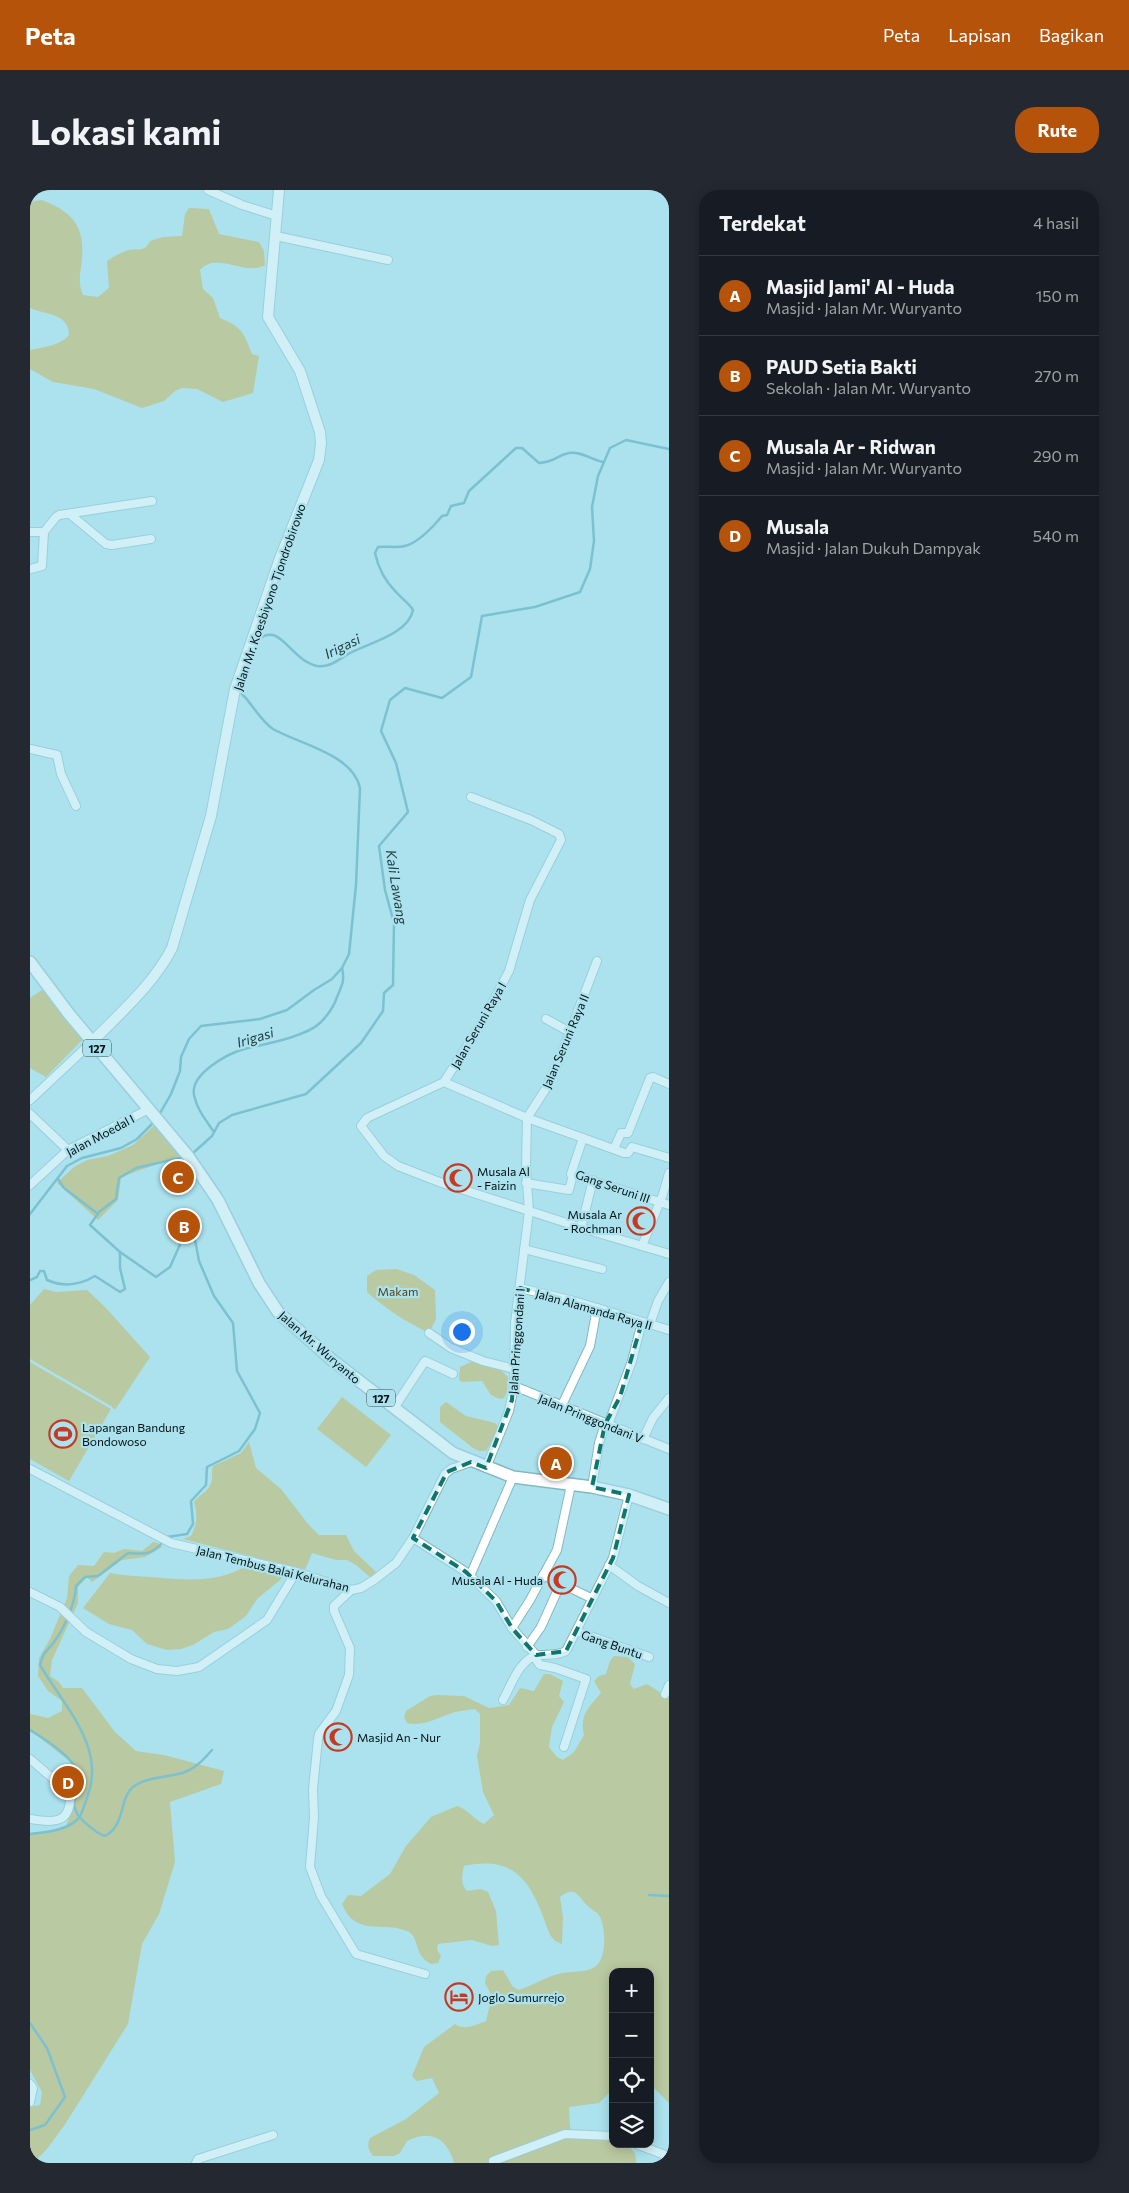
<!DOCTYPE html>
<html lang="id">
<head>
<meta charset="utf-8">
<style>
  :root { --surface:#171b24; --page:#242831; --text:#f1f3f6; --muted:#9ea1a6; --line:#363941; --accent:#b45309 }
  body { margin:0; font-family:Commissioner,sans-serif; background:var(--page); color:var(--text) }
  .controls { position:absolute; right:15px; bottom:15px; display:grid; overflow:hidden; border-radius:10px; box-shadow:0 2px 12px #0003 }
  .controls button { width:45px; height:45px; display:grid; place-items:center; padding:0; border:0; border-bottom:1px solid var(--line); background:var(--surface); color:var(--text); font:25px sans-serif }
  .you { position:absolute; left:431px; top:1141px; width:18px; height:18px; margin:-12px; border:4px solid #fff; border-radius:50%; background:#1a73e8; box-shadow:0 0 0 8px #1a73e833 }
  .badge { display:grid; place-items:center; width:32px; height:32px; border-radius:50%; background:var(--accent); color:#fff; font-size:16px; font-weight:700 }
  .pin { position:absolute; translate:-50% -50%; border:2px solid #fff; box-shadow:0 1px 5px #0006 }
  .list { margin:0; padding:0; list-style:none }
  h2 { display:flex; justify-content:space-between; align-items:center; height:65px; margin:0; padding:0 20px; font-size:21px }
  h2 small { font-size:16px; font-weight:400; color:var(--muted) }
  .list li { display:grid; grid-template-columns:32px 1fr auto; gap:15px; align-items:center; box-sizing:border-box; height:80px; padding:0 20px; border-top:1px solid var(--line) }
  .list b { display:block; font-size:19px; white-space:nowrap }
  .list p { margin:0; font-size:16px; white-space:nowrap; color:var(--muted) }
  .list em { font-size:16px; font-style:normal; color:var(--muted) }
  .icon { flex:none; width:28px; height:28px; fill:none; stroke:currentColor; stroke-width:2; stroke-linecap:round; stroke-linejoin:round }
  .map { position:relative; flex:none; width:639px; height:1973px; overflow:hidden; border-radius:20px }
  header { display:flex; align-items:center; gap:30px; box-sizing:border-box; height:70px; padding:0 25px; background:var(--accent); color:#fff }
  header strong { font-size:24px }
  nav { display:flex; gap:28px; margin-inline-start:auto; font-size:18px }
  .intro { display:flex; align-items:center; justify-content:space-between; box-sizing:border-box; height:120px; padding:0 30px }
  h1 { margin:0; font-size:35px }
  .button { padding:12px 22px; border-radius:20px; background:var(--accent); color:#fff; font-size:18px; font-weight:700 }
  main { display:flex; gap:30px; padding:0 30px }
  aside { flex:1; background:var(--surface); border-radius:20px; box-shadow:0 2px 12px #0003 }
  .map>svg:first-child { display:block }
  .green { fill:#caab43 }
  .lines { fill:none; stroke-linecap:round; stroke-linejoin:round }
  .stream { stroke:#4399aa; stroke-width:2.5 }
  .street-casing { stroke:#83b8c3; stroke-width:10 }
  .secondary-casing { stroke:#83b8c3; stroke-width:12 }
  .primary-casing { stroke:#83b8c3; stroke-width:14 }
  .street { stroke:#fff; stroke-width:8 }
  .secondary { stroke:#fff; stroke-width:10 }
  .primary { stroke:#fff; stroke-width:11 }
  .marked { fill:none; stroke:#0f766e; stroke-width:4; stroke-dasharray:10 6; stroke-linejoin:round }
  .labels { text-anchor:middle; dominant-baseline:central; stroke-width:4.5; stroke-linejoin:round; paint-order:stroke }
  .shield { fill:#ace2ee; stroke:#345056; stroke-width:1 }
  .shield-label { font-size:11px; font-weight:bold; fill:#001115 }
  .street-label { font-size:12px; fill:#001115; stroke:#ace2ee }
  .poi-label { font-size:12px; fill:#001115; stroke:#ace2ee; text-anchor:start }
  .park-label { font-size:12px; fill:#524311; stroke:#ace2ee }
  .water-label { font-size:14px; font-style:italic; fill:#244045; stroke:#ace2ee }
</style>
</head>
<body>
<header>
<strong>Peta</strong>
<nav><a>Peta</a><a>Lapisan</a><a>Bagikan</a></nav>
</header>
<div class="intro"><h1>Lokasi kami</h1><a class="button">Rute</a></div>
<main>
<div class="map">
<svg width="639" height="1973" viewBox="0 0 639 1973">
  <rect width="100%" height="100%" fill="#ace2ee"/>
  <!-- green -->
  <g class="green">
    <path d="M12 10C40 21 55 34 52 68 51 82 47 92 53 105L68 107 79 98 77 71C83 67 90 63 96 61 106 57 114 64 120 51L133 47 152 46 155 24 159 18 179 19 189 44 229 52 234 61 235 75C216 87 187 61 170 80L173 99 183 108 190 128C212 137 214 143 222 164L229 166 223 203 193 212 167 199 152 198 145 201 134 211 112 218 64 199 23 192 0 179V160C13 157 30 156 39 145 39 123 16 125 0 118V12Z"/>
    <polygon points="15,798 54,848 16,887 0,878 0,808"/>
    <path d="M125 935 153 964C133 974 111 978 91 988L88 1010 68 1030 27 993 44 977 57 970 78 966 103 955Z"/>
    <path d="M367 1079 384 1085 405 1100 406 1129 399 1143C376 1132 356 1119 337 1102V1086L346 1080Z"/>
    <polygon points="14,1099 26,1102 57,1100 76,1118 120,1167 85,1220 81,1216 0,1169 0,1115"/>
    <polygon points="450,1168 473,1182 478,1187 477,1202 474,1208 470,1209 461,1205 452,1191 432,1192 429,1190 430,1177"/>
    <polygon points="0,1172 81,1219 39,1291 0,1269"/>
    <polygon points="312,1207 361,1245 336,1277 287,1239"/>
    <polygon points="416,1212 436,1226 465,1233 469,1237 467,1244 456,1261 449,1261 443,1258 410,1232 410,1217"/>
    <path d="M219 1252 226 1278 251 1299 278 1334 289 1345H316L324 1361 346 1382 340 1387 326 1375 317 1370H306L282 1363 275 1380 153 1349 161 1346C167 1334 168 1326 164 1312 169 1305 178 1302 181 1293 183 1288 181 1282 183 1276L211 1263Z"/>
    <path d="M123 1352 128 1353 132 1357 115 1367 92 1370 62 1392 57 1387 48 1397V1413L22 1470 20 1486 29 1492 33 1498H52L85 1542 106 1561 134 1565 194 1581 191 1594 140 1612 145 1672 129 1724 112 1754 98 1834 34 1936C23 1949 16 1965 0 1973V1917L10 1915 12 1902 0 1880V1643L18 1641 36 1636 43 1619 48 1586 43 1574 0 1540V1524L18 1528 32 1521V1511L18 1501 8 1486 9 1468 20 1449 37 1408 39 1386 48 1375 64 1376 74 1362 84 1363 94 1359 112 1361Z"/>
    <path d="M219 1374 256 1385 227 1409 216 1426 198 1439 184 1442 163 1455 151 1459 137 1460 117 1454 102 1440 79 1434 53 1418 80 1383C94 1386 107 1386 122 1387 156 1390 189 1394 219 1374Z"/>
    <path d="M584 1466 598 1467 605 1474 600 1494 604 1499 617 1494 639 1508V1913L620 1894V1782H583V1899L569 1913 539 1917 540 1937 545 1947 583 1949V1954C595 1954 608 1958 606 1973H424C417 1948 401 1939 377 1951L370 1963 364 1966H343C338 1960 337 1955 340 1948L376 1929 409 1903 402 1888 387 1891 382 1886 394 1857 425 1834C435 1841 445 1835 456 1831L462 1806 455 1793 456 1786 461 1781 473 1780 483 1797 489 1800C504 1795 517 1786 532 1783 542 1781 558 1783 566 1776 577 1767 576 1737 569 1725 566 1721 560 1719 557 1715 547 1706 546 1695 530 1707L533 1727 532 1754 525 1751 520 1745C503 1699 492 1664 434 1676 432 1686 430 1693 437 1701L451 1699 458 1702 466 1721 469 1755 462 1756 442 1750 408 1754 407 1760 411 1766 408 1773 401 1774C382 1764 391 1747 377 1741 353 1731 325 1747 312 1714L318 1705 331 1706 360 1684 376 1656 401 1627 427 1616C439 1620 444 1630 454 1634L464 1625 453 1602 447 1566 450 1553V1524L445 1519C438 1520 431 1521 425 1522 409 1527 394 1537 377 1533L374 1527 376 1521 400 1506 407 1505 434 1506 459 1518 479 1515 490 1498 504 1501 514 1484H520L533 1491 529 1506 534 1512 522 1537 519 1557 527 1567 533 1570 544 1562 554 1545C549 1525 559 1517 571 1503L564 1491 569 1486 576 1484 580 1471Z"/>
  </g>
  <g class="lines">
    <!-- stream -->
    <g class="stream">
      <path d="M224 459C228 451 232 443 243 445 256 448 266 471 287 476 301 478 310 468 322 462 340 453 379 443 383 420 378 412 372 409 366 402 355 391 348 377 345 363L348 357C357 356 367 358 375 356 388 353 404 336 412 326L417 325 421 316 434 313 439 301 486 258H492L509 273C526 272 527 265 539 263 551 261 562 270 573 272"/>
      <path d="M129 925 141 904 150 881 151 867 159 849 171 836 230 829 257 820 284 800 302 789 312 778 319 764 326 695 330 598C323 564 269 554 243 539 230 530 223 515 212 504L215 486"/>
      <path d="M184 942C176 930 167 920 164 905 160 884 197 864 214 859 235 854 275 847 290 833 297 826 304 816 307 807 312 795 315 791 312 778"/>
      <polyline points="162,964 182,946 189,933 202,925 276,904 331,853 353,821 354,803 363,795 364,733 355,700 349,656 378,622 366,573 351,541 360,510 375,498 412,508 441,487 452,426 505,417 550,402 560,379 564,351 562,317 568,286 580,258 596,250 639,259"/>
      <polyline points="28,989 34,998 68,1024"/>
      <polyline points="0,1024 37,976 52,968 91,958 107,949 124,932"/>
      <path d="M0 1090 7 1087 10 1081H14L17 1090C33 1097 50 1095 65 1086L90 1102 95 1099 90 1078V1062L60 1035 69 1022 86 1009 89 988 106 978 154 967"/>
      <path d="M0 1540C14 1549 33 1560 43 1574 59 1597 27 1612 59 1636 64 1640 68 1644 75 1646 96 1635 89 1608 103 1597 117 1586 139 1588 155 1582 166 1578 174 1569 182 1560"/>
      <path d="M0 1644C15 1642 36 1641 48 1629 52 1625 54 1615 57 1608 77 1558 34 1516 10 1475 14 1460 16 1463 24 1452 35 1437 45 1414 46 1396L55 1387 68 1386 98 1363C118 1365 124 1364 137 1347L157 1344 163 1334 161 1311 176 1295 177 1277 209 1261 225 1239 230 1223 207 1181 203 1133 184 1106 169 1071 163 1039 152 1050 140 1077 126 1087 90 1062"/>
      <polyline points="619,1705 639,1706"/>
      <polyline points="0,1833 17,1858 35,1907 15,1935 0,1940"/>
    </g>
    <!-- street casing -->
    <g class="street-casing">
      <g id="street">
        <polyline points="178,0 212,15 247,26"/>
        <polyline points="246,46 358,70"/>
        <polyline points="41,325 76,354 82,355 121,349"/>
        <polyline points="0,342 14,342 26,327 29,325 122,311"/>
        <polyline points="0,379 12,376 14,342"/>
        <polyline points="0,559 27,565 31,584 46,616"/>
        <polyline points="441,607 501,630 529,644 531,650 500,710 479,781 451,834 414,892 337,928 331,936 354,966 368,976 412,993 568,1043 639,1064"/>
        <polyline points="516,829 540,842"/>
        <polyline points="414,892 497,928 553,948 541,984 639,1015"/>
        <polyline points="0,910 62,852"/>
        <polyline points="0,924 38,960"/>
        <polyline points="553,948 594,963 598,963 602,957 639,968"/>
        <polyline points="584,959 591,943 598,943 620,888 623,887 639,894"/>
        <polyline points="496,993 539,1000 543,985"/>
        <polyline points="0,995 38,960 119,919"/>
        <polyline points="551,1038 563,990"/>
        <polyline points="612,1056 633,1004 639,983"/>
        <polyline points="494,1059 572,1079"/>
        <polyline points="490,1098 544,1111 639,1140"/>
        <polyline points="620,1134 628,1111 639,1092"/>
        <polyline points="399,1143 421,1158 453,1171 484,1179"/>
        <polyline points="484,1196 639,1259"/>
        <polyline points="532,1215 560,1156 567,1118"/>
        <polyline points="364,1218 395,1171 423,1184"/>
        <polyline points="578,1235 602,1171 612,1132"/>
        <polyline points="613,1249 623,1228 639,1208"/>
        <polyline points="456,1278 479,1221 484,1196 485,1133 499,1021 496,977 497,928 515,900 528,873 567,771"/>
        <polyline points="0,1279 141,1353 266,1382 321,1400 331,1398 344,1390 366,1373 383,1348 415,1284 421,1279 441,1272"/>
        <polyline points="562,1297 569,1253 575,1234"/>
        <polyline points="383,1348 436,1382 466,1411 482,1438 506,1465 507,1471 510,1475 525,1478 556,1489 534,1557"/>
        <polyline points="579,1375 608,1396 639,1413"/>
        <polyline points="513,1385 561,1408"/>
        <polyline points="440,1386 483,1287"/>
        <polyline points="321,1400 304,1416 304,1421 320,1458 319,1485 306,1521 289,1544 288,1549 283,1599 284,1627 280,1677 291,1706 326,1764 395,1784"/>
        <polyline points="0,1402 30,1417 56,1442 101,1469 127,1479 147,1481 169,1477 237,1430 266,1382"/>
        <polyline points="482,1438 500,1410 527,1360 541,1295"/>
        <polyline points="546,1441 619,1467"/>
        <polyline points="497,1457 511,1437 530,1395"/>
        <polyline points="635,1504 639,1495"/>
        <path d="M473 1510C481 1496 490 1467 509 1465 518 1464 528 1466 536 1461L583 1368 599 1305"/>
        <path d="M0 1569 27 1592V1600L40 1605C41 1634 23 1633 0 1629"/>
        <polyline points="0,1894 3,1898 0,1912"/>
        <polyline points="606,1954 635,1965 635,1973"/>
        <polyline points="463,1971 535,1944 583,1946"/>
        <polyline points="166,1973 168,1969 243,1945"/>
      </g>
    </g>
    <!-- secondary casing -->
    <g class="secondary-casing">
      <path id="secondary" d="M62 852C91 822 123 795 142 758L181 626 205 499 250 368 289 270 291 253 290 242 270 181 238 127 249 0"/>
    </g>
    <!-- primary casing -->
    <g class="primary-casing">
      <polyline id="primary" points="0,772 39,824 158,966 188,1010 229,1093 248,1122 302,1170 423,1263 483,1287 562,1297 599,1305 639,1319"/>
    </g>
    <!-- street -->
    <use href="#street" class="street"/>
    <!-- secondary -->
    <use href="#secondary" class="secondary"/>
    <!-- primary -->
    <use href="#primary" class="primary"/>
  </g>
  <!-- marked area -->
  <path d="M0 0H639V1973H0ZM490 1098 612 1132 590 1207 575 1234 562 1297 599 1305 583 1368 536 1461 506 1465 482 1438 466 1411 436 1382 383 1348 417 1282 441 1272 456 1278 482 1210Z" fill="#ace2ee" fill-opacity=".55" fill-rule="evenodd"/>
  <path class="marked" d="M490 1098 612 1132 590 1207 575 1234 562 1297 599 1305 583 1368 536 1461 506 1465 482 1438 466 1411 436 1382 383 1348 417 1282 441 1272 456 1278 482 1210Z"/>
  <!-- icons -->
  <defs>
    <g id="mosque-ring" transform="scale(1.4375)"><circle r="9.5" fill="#ace2ee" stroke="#c53a22" stroke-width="1.5"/><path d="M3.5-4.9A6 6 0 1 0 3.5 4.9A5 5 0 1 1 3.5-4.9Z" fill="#c53a22"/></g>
    <g id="stadium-ring" transform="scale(1.4375)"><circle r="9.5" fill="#ace2ee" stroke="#c53a22" stroke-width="1.5"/><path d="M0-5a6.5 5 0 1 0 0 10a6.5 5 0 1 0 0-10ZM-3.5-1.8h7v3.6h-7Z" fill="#c53a22"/></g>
    <g id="hotel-ring" transform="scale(1.4375)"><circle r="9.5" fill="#ace2ee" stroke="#c53a22" stroke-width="1.5"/><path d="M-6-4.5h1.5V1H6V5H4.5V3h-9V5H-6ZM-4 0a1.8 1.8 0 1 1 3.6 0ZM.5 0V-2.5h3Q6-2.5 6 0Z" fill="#c53a22"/></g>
  </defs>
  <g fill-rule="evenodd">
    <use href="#mosque-ring" x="428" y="988"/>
    <use href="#mosque-ring" x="611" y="1031"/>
    <use href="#stadium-ring" x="33" y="1244"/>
    <use href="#mosque-ring" x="532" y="1390"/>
    <use href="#mosque-ring" x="308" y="1547"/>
    <use href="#hotel-ring" x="429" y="1807"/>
  </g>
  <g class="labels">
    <!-- shield labels -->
    <g class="shield">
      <rect x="53" y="849.5" width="28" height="17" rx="4"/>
      <rect x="337" y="1199.5" width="28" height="17" rx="4"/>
    </g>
    <g class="shield-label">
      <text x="67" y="858">127</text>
      <text x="351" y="1208">127</text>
    </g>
    <!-- street labels -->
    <g class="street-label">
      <text transform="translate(239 407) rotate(-71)">Jalan Mr. Koesbiyono Tjondrobirowo</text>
      <text transform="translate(448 835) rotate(-60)">Jalan Seruni Raya I</text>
      <text transform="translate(535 851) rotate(-67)">Jalan Seruni Raya II</text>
      <text transform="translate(70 945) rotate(-28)">Jalan Moedal I</text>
      <text transform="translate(583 996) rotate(19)">Gang Seruni III</text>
      <text transform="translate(564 1119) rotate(16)">Jalan Alamanda Raya II</text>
      <text transform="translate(486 1151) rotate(-86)">Jalan Pringgondani I</text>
      <text transform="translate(290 1157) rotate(41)">Jalan Mr. Wuryanto</text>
      <text transform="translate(561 1228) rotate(22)">Jalan Pringgondani V</text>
      <text transform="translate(243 1378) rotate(14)">Jalan Tembus Balai Kelurahan</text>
      <text transform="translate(582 1454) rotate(19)">Gang Buntu</text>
    </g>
    <!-- poi labels -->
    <g class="poi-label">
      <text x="447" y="981">Musala Al<tspan x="447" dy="14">- Faizin</tspan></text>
      <text x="592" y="1024" text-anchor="end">Musala Ar<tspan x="592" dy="14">- Rochman</tspan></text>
      <text x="52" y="1237">Lapangan Bandung<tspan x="52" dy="14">Bondowoso</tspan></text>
      <text x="513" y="1390" text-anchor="end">Musala Al - Huda</text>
      <text x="327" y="1547">Masjid An - Nur</text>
      <text x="448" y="1807">Joglo Sumurrejo</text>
    </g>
    <!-- park labels -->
    <g class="park-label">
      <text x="368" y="1101">Makam</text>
    </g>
    <!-- water labels -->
    <g class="water-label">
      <text transform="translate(312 456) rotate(-26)">Irigasi</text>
      <text transform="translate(367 697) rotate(81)">Kali Lawang</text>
      <text transform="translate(225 847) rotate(-17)">Irigasi</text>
    </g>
  </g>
</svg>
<div class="controls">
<button>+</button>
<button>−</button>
<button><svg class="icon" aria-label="locate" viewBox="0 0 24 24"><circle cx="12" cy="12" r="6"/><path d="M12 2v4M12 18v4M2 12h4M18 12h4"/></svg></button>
<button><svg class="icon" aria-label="layers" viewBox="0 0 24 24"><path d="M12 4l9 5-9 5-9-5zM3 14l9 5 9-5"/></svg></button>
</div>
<div class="you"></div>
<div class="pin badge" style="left:526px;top:1273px">A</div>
<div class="pin badge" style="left:154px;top:1036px">B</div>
<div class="pin badge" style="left:148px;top:987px">C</div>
<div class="pin badge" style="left:38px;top:1592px">D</div>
</div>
<aside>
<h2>Terdekat<small>4 hasil</small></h2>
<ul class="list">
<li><span class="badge">A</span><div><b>Masjid Jami' Al - Huda</b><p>Masjid · Jalan Mr. Wuryanto</p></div><em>150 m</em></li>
<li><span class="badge">B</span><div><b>PAUD Setia Bakti</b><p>Sekolah · Jalan Mr. Wuryanto</p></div><em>270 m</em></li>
<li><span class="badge">C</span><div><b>Musala Ar - Ridwan</b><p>Masjid · Jalan Mr. Wuryanto</p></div><em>290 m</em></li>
<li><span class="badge">D</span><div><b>Musala</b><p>Masjid · Jalan Dukuh Dampyak</p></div><em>540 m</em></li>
</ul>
</aside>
</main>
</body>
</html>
